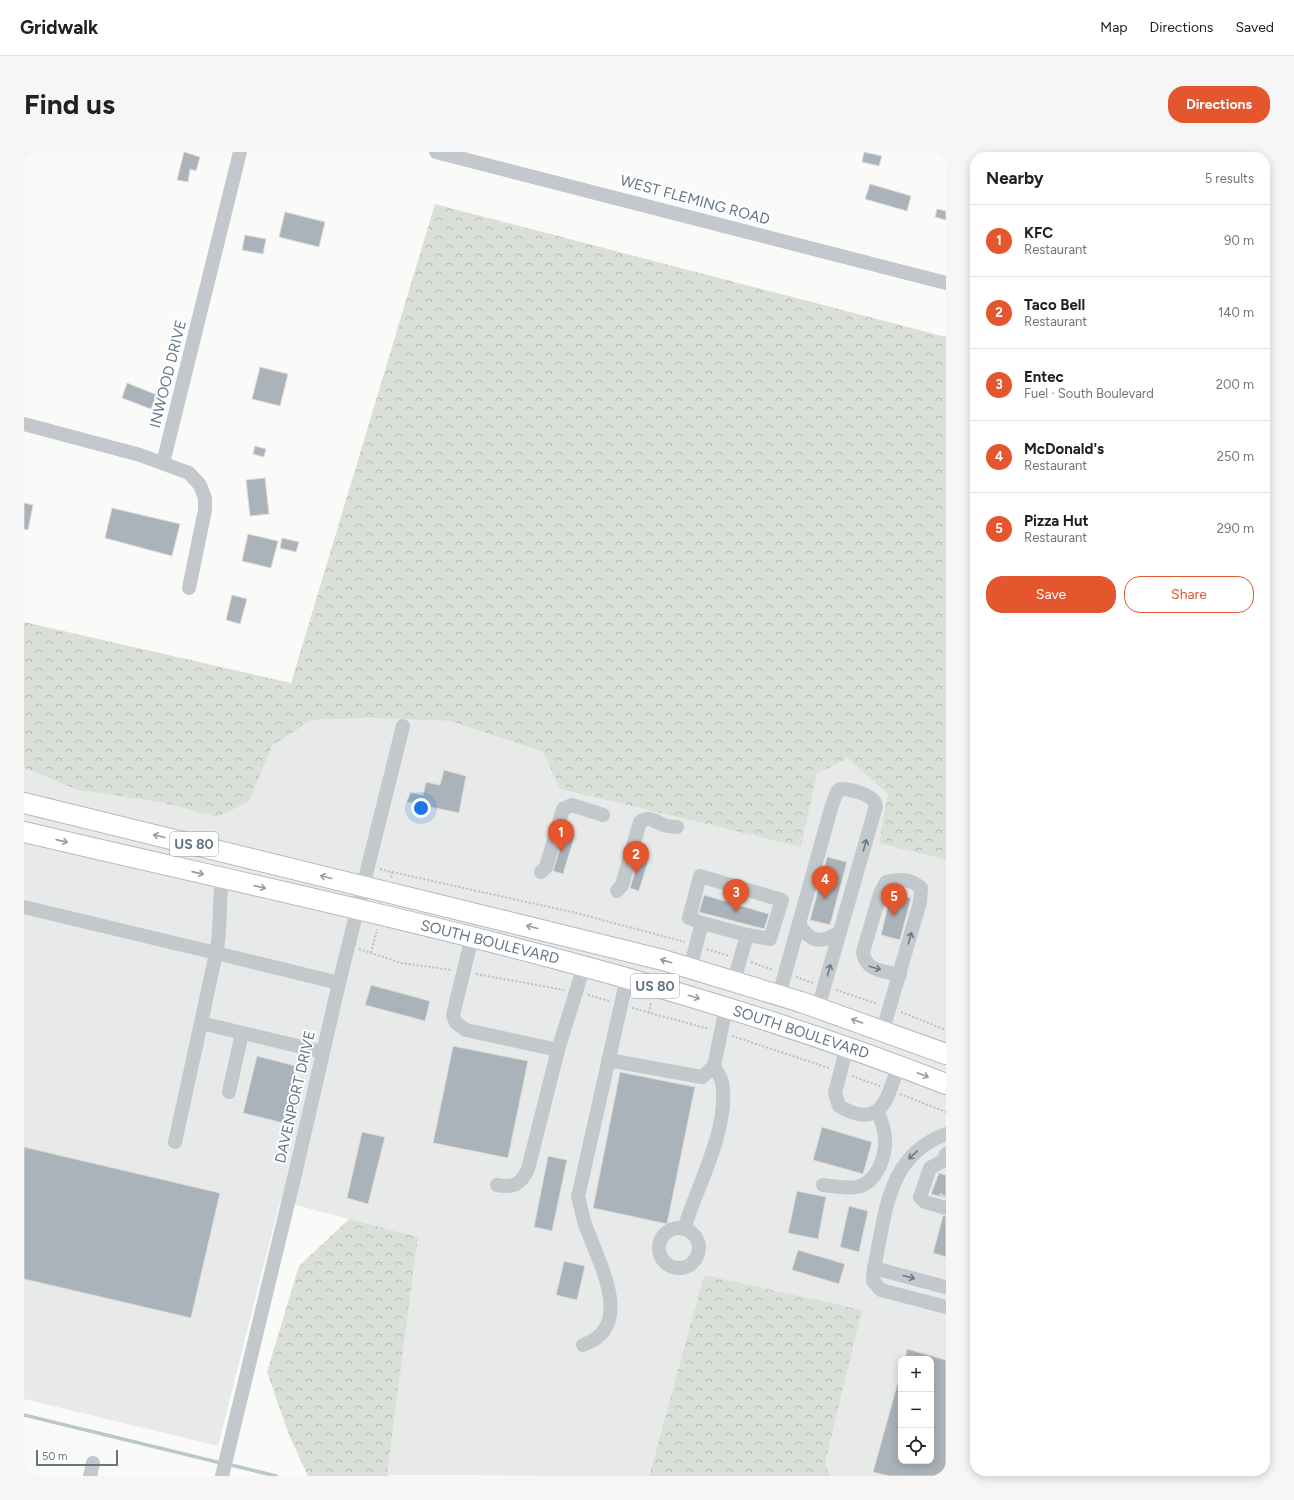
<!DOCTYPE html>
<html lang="en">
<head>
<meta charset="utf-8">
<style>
  :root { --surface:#fff; --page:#f6f6f6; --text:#202124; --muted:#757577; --line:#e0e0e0; --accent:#e4572e }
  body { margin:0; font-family:Figtree,sans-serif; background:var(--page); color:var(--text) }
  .controls { position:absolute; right:12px; bottom:12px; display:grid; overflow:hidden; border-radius:8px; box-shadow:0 2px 10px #0003 }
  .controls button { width:36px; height:36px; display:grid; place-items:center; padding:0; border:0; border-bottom:1px solid var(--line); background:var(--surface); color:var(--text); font:20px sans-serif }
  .scale { position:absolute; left:12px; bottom:10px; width:82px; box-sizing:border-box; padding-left:4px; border:2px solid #657683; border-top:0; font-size:11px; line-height:14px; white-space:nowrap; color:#657683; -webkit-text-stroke:3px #fff; paint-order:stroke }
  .you { position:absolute; left:397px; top:656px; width:14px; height:14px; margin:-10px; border:3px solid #fff; border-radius:50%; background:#1a73e8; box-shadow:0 0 0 6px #1a73e833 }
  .badge { display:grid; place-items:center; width:26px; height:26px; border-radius:50%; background:var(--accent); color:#fff; font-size:13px; font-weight:700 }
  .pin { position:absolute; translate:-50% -33px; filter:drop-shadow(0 1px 2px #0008) }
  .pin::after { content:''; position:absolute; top:21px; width:14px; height:12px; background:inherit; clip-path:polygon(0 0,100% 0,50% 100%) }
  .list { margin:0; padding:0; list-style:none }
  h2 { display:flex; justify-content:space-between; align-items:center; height:52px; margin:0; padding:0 16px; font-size:17px }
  h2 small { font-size:13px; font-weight:400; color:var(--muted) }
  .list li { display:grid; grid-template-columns:26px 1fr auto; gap:12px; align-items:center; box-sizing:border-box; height:72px; padding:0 16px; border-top:1px solid var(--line) }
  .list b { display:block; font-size:15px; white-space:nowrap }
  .list p { margin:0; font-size:13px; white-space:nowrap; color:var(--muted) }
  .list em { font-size:13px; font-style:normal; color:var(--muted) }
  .actions { display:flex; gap:8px; padding:12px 16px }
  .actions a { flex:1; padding:9px 0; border:1px solid var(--accent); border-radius:16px; text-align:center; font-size:14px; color:var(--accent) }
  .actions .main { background:var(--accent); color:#fff }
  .icon { flex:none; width:22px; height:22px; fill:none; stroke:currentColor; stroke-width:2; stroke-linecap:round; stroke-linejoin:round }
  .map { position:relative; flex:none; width:922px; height:1324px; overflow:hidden; border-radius:16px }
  header { display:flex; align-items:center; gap:24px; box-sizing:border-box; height:56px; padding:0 20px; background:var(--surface); border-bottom:1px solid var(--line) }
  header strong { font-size:19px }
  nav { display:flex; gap:22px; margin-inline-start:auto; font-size:14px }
  .intro { display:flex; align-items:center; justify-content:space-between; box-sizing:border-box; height:96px; padding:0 24px }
  h1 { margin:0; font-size:28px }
  .button { padding:10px 18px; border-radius:16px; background:var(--accent); color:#fff; font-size:14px; font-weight:700 }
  main { display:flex; gap:24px; padding:0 24px }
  aside { flex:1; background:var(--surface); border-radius:16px; box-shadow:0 2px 10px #0003 }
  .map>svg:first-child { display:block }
  .built { fill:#e8e9e9; fill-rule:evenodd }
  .forest { fill:url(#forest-crowns) }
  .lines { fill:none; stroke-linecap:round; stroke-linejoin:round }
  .stream { stroke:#bbc7cb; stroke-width:3.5 }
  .building { fill:#aab3b9; stroke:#dcdcda }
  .minor-tunnel { stroke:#d5d9db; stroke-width:14; stroke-dasharray:14 7; stroke-linecap:butt }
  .highway-casing { stroke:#b4b9bd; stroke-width:22 }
  .path { stroke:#bbbfc2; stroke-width:2; stroke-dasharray:2 2; stroke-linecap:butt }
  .minor { stroke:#c3c8cc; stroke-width:14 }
  .highway { stroke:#fff; stroke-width:20 }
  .oneway { stroke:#939fa8 }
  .oneway2 { stroke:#6a7a87 }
  .labels { text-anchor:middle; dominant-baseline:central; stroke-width:4; stroke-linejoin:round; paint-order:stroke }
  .shield { fill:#fff; stroke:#939fa8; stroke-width:1 }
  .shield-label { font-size:14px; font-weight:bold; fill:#657683 }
  .street-label { font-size:15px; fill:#657683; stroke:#fff }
</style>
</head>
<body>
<header>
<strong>Gridwalk</strong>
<nav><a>Map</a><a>Directions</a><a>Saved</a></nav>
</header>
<div class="intro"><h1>Find us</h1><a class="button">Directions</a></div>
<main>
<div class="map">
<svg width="922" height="1324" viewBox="0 0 922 1324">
  <defs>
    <pattern id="forest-crowns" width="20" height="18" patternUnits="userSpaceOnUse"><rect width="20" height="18" fill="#dadfd7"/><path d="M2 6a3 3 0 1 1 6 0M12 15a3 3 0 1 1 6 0" fill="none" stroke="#b4b9b4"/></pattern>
  </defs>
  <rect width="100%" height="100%" fill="#fafaf8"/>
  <!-- built -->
  <path class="built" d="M347 566 426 569 519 600 536 637 777 695 793 622 824 606 865 642 855 691 922 708V1324H806L801 1311 680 1123 625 1324 363 1323 394 1085 256 1049 194 1294 0 1247V616L54 638 140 651 193 665 225 650 248 594 288 568ZM877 1207H907V1309H877Z"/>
  <!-- forest -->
  <g class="forest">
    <polygon points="411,52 922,185 922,708 855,691 864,642 824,606 793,622 777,695 536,637 519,600 426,569 347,566 288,568 248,594 225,650 193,665 140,651 54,638 0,616 0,470 267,531"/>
    <polygon points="325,1067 394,1085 363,1323 366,1324 284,1324 265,1283 243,1220 275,1114"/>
    <polygon points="680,1123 838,1158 801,1311 806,1324 625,1324"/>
  </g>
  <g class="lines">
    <!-- stream -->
    <g class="stream">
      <polyline points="0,1263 197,1311"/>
      <polyline points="203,1312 252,1324"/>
    </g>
  </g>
  <!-- building -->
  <g class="building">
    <polygon points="160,0 176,5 172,19 166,17 164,30 153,28"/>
    <polygon points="840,0 858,4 855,14 838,10"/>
    <polygon points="846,32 887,44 883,59 841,47"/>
    <polygon points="913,57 922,59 922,68 911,65"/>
    <polygon points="261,60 301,70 295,95 255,85"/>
    <polygon points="221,83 242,87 239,102 218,98"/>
    <polygon points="236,215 264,222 256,254 228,247"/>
    <polygon points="103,231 133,243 127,257 98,246"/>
    <polygon points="231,294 242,297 240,305 229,302"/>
    <polygon points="241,326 245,362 226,364 222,328"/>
    <polygon points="0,351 9,353 4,378 0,377"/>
    <polygon points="88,356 156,372 148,404 81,386"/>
    <polygon points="224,382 254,389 247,416 218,409"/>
    <polygon points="258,386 275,390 272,400 256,396"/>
    <polygon points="208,443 223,447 216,472 202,468"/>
    <polygon points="420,618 442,624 435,661 383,650 386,640 399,643 402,630 416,633"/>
    <polygon points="541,680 551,683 539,722 529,719"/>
    <polygon points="803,705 823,710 806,773 786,768"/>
    <polygon points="615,706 624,709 615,739 606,736"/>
    <polygon points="867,741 887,746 876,788 857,783"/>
    <polygon points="680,743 745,762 740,777 675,760"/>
    <polygon points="347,833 406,849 401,869 341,853"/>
    <polygon points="429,894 504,909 484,1006 409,991"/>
    <polygon points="233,904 272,914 259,971 219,961"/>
    <polygon points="596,920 671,935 643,1072 569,1056"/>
    <polygon points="798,975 848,990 839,1022 789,1008"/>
    <polygon points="338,980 361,985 344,1052 323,1046"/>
    <polygon points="0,995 196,1041 167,1166 0,1127"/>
    <polygon points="524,1004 543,1008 528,1079 510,1075"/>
    <polygon points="915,1021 922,1023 922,1046 907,1042"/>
    <polygon points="773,1039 802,1045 794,1087 764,1081"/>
    <polygon points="825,1054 844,1059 835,1100 816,1095"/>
    <polygon points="919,1064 922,1064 922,1105 909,1101"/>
    <polygon points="774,1098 821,1112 815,1132 768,1118"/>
    <polygon points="540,1109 561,1114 553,1148 532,1143"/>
    <polygon points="883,1197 922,1208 922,1324 865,1324 849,1320 874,1230 877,1230 877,1309 907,1309 907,1207 881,1207"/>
  </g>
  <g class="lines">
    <!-- minor-tunnel -->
    <polyline class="minor-tunnel" points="921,1046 922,1044"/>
    <!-- highway casing -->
    <g class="highway-casing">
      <g id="highway">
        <polyline points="0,651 639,808 777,850 922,902"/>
        <path d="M0 680C310 753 624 815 922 932"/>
      </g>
    </g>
    <!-- path -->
    <g class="path">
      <polyline points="356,717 368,720 367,727"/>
      <polyline points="368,720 552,761 661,790"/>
      <polyline points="335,797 377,811 428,818"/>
      <polyline points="683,797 705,804"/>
      <polyline points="347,801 353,777"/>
      <polyline points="727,810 749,818"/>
      <polyline points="452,822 540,838"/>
      <polyline points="772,825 789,831"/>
      <polyline points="812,838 854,852"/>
      <polyline points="564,843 585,849"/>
      <polyline points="608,856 685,877"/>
      <polyline points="877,860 922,878"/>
      <polyline points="625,861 627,850"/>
      <polyline points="708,884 805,916"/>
      <polyline points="828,924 856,934"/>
      <polyline points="876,942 922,960"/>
    </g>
    <!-- minor -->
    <g class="minor">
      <polyline points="412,0 922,131"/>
      <polyline points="0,272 116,303 165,321 176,333 181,346 181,358 165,436"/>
      <polyline points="139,311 216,0"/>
      <polyline points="517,720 522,715 539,657 548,653 579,663"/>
      <path d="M593 739 598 733 616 670C625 663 631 670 640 673 643 675 649 674 653 675"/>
      <path d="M0 755 192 801C198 776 194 752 198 727"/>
      <polyline points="678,771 665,766 676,724 758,748 746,787 723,783"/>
      <path d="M775 772C787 791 797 792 816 780"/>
      <polyline points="448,785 429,863 432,871 442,878 534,898 560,814"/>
      <polyline points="666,816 678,771 723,783 710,829"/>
      <path d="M755 843 808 653 813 640 816 637C826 637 850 642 852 654L794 856"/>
      <path d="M859 878 896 750 897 736C886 726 877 727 862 730L856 742 839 800C841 819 860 819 876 823"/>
      <path d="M823 894 811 941 815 954C857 979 864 947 874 913"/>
      <polyline points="299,900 177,871 192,801 315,831"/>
      <polyline points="584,908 678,925 690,914 702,855"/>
      <polyline points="205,940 218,881"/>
      <path d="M922 982C862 1004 862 1062 850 1116L849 1129 857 1138 922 1155"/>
      <polyline points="151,990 177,871"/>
      <polyline points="922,1002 919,1009 906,1016 896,1045 901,1050 922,1056"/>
      <path d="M473 1033C489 1036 497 1033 504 1017L534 898"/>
      <path d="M799 1033C810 1034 823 1037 833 1035 853 1031 862 1004 861 987 861 977 857 968 854 960"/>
      <circle cx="655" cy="1096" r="20"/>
      <path d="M660 1077C673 1034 706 976 698 930 697 925 692 919 690 914"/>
      <polyline points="850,1116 921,1135"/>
      <path d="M559 1193C613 1174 573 1108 561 1072 558 1063 557 1054 554 1045L603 826"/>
      <polyline points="66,1324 69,1311"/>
      <polyline points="198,1324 272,1018 315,831 379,574"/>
    </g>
    <!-- highway -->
    <use href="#highway" class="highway"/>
  </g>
  <!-- one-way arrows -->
  <defs><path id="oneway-shaft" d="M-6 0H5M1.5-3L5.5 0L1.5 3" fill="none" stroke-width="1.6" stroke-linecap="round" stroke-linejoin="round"/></defs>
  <g class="oneway">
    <use href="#oneway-shaft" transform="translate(135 684) rotate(-166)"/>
    <use href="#oneway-shaft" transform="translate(38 689) rotate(13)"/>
    <use href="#oneway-shaft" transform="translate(174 721) rotate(13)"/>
    <use href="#oneway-shaft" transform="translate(302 725) rotate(-166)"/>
    <use href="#oneway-shaft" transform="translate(236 735) rotate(13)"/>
    <use href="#oneway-shaft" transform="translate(508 775) rotate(-166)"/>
    <use href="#oneway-shaft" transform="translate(642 809) rotate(-164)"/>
    <use href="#oneway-shaft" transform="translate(670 845) rotate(17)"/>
    <use href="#oneway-shaft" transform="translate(833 869) rotate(-161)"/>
    <use href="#oneway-shaft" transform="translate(899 923) rotate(21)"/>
  </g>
  <g class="oneway2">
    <use href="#oneway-shaft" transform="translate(841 693) rotate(-74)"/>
    <use href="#oneway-shaft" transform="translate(886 786) rotate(-74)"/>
    <use href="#oneway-shaft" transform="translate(851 816) rotate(17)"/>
    <use href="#oneway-shaft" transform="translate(805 818) rotate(-74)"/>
    <use href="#oneway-shaft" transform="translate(889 1003) rotate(136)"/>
    <use href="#oneway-shaft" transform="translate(885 1125) rotate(15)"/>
  </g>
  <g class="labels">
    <!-- shield labels -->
    <g class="shield">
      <rect x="146" y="680" width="48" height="24" rx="3"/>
      <rect x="607" y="822" width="48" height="24" rx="3"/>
    </g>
    <g class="shield-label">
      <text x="170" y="692">US 80</text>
      <text x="631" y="834">US 80</text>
    </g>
    <!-- street labels -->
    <g class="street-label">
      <text transform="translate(671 48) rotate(15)">WEST FLEMING ROAD</text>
      <text transform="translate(144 222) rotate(-76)">INWOOD DRIVE</text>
      <text transform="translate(466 790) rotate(14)">SOUTH BOULEVARD</text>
      <text transform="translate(777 880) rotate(18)">SOUTH BOULEVARD</text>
      <text transform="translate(271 945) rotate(-77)">DAVENPORT DRIVE</text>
    </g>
  </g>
</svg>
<div class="controls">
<button>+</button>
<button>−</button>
<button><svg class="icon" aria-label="locate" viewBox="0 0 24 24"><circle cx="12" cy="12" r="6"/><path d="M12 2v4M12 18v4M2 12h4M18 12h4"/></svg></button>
</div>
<div class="scale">50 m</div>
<div class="you"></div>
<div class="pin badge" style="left:537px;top:700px">1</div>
<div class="pin badge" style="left:612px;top:722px">2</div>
<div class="pin badge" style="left:712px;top:760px">3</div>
<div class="pin badge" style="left:801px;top:747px">4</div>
<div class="pin badge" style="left:870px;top:764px">5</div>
</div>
<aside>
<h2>Nearby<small>5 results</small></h2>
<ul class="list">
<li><span class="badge">1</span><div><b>KFC</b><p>Restaurant</p></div><em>90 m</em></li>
<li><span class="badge">2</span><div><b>Taco Bell</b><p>Restaurant</p></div><em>140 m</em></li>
<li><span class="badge">3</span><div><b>Entec</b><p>Fuel · South Boulevard</p></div><em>200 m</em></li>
<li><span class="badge">4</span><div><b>McDonald's</b><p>Restaurant</p></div><em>250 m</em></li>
<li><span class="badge">5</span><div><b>Pizza Hut</b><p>Restaurant</p></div><em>290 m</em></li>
</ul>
<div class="actions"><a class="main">Save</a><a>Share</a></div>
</aside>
</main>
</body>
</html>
